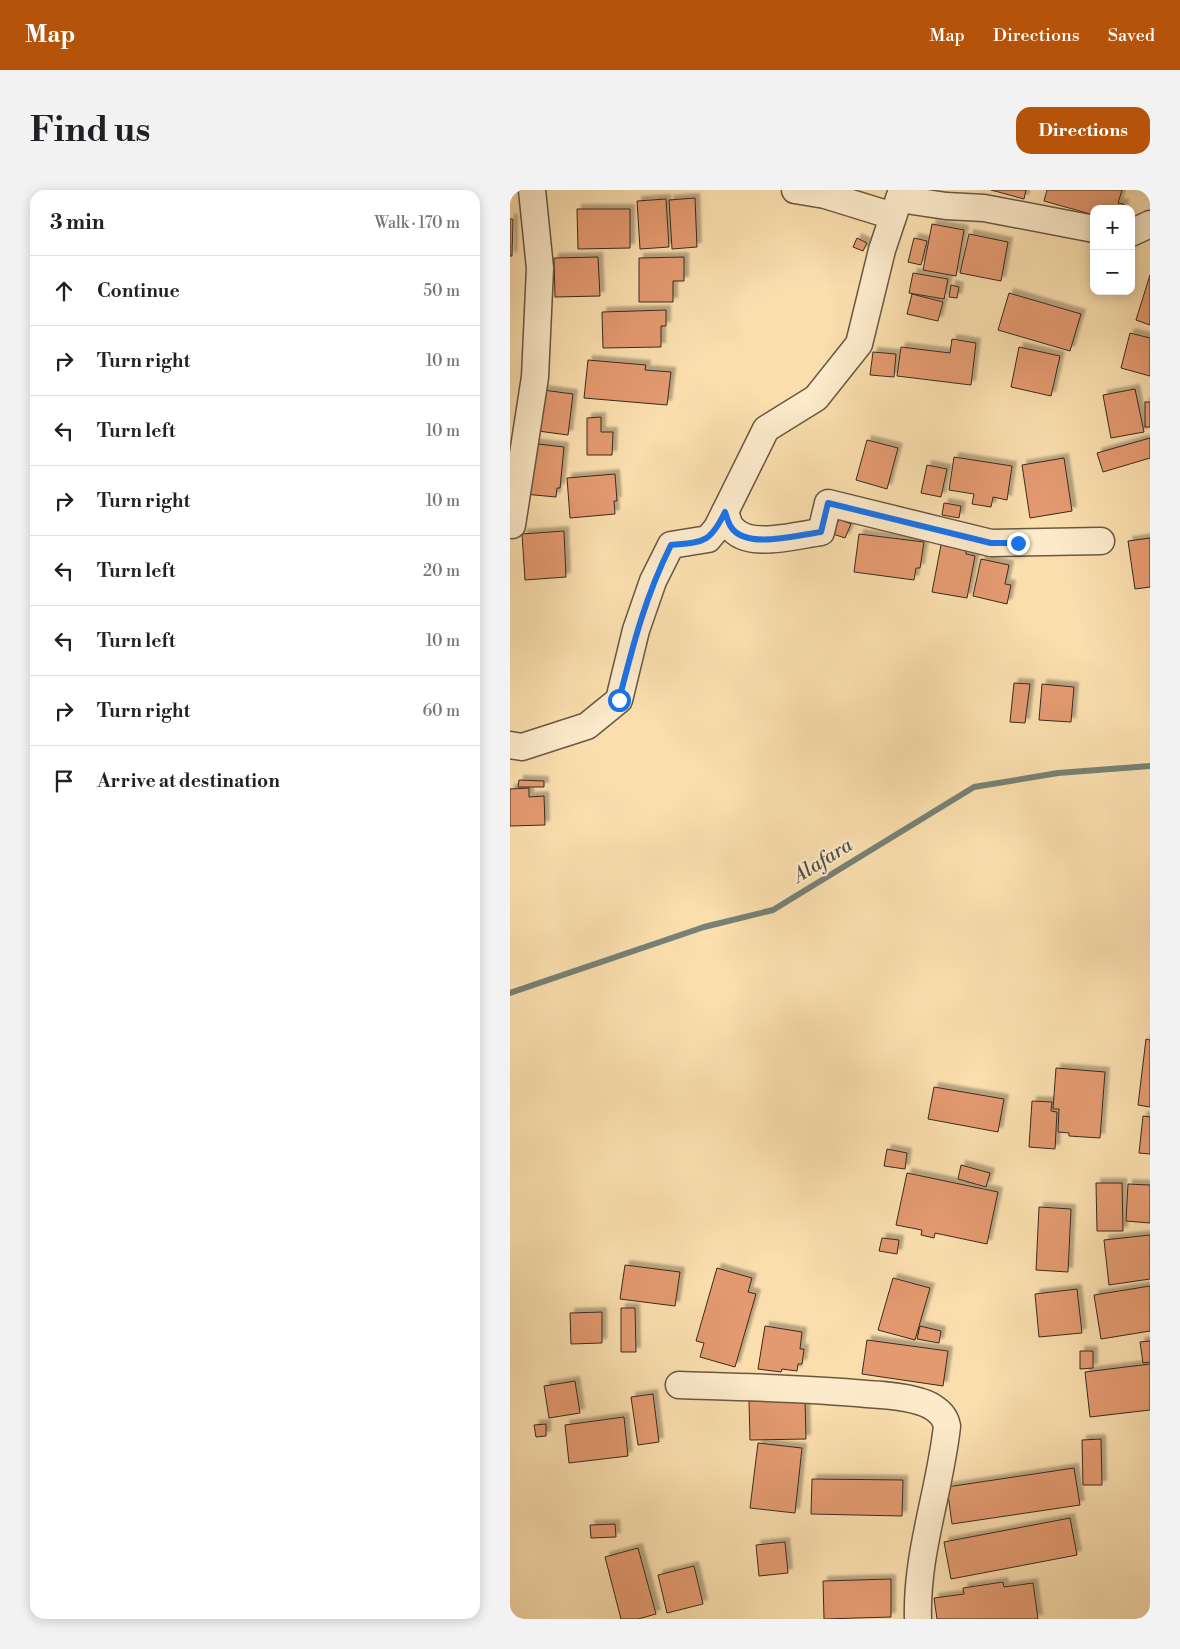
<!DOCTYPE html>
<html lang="en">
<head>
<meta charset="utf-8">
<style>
  :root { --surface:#fff; --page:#f2f2f2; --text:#202124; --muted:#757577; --line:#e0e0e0; --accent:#b45309 }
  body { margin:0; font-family:"Libre Bodoni",serif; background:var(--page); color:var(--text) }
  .controls { position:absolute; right:15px; top:15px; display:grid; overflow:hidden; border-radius:10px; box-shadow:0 2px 12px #0003 }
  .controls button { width:45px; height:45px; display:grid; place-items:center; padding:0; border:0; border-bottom:1px solid var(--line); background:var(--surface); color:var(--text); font:25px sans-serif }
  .stop { position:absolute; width:15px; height:15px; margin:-11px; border:4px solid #1a73e8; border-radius:50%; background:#fff }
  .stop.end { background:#1a73e8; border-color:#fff; box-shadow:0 1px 5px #0008 }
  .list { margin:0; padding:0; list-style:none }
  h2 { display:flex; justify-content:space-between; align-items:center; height:65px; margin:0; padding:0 20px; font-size:21px }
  h2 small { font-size:16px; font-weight:400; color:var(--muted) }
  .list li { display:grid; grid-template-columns:32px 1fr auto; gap:15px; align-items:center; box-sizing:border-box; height:70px; padding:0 20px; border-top:1px solid var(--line) }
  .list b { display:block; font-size:19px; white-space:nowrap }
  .list em { font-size:16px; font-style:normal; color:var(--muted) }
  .icon { flex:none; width:28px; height:28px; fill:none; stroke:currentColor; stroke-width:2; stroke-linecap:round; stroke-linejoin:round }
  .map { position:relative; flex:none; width:640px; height:1429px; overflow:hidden; border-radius:15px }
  header { display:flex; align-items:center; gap:30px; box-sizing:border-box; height:70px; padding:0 25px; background:var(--accent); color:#fff }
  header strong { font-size:24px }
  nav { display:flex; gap:28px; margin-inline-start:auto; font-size:18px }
  .intro { display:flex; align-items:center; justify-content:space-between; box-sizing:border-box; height:120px; padding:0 30px }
  h1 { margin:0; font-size:35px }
  .button { padding:12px 22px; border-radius:15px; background:var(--accent); color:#fff; font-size:18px; font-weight:700 }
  main { display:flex; gap:30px; padding:0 30px }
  aside { flex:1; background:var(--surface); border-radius:15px; box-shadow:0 2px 12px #0003 }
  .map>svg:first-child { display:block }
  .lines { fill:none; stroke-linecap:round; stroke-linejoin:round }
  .stream { stroke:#778175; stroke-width:6 }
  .building { fill:#e49a70; stroke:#3a2a1e; filter:url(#shadow) }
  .minor-casing { stroke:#6a5742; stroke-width:29 }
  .minor { stroke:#fceaca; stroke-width:26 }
  .route { stroke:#1a73e8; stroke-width:6 }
  .labels { text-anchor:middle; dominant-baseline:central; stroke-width:4.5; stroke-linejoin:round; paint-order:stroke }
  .water-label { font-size:20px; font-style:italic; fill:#534e42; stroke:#fceaca }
</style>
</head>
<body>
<header>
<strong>Map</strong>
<nav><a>Map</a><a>Directions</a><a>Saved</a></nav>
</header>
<div class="intro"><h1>Find us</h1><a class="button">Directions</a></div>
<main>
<aside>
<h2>3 min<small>Walk · 170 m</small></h2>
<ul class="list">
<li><svg class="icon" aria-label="ahead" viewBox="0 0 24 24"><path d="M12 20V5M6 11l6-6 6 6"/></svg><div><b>Continue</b></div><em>50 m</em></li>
<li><svg class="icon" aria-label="right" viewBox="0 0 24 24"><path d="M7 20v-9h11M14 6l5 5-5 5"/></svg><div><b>Turn right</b></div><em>10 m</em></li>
<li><svg class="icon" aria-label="left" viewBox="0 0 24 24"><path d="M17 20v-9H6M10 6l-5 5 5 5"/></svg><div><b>Turn left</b></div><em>10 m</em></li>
<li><svg class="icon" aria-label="right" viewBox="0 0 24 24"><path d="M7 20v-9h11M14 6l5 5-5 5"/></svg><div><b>Turn right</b></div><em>10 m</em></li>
<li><svg class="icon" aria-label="left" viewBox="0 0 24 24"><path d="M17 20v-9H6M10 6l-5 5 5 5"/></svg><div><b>Turn left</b></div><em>20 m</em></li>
<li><svg class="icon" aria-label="left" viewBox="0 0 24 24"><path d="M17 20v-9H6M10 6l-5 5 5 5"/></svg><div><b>Turn left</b></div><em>10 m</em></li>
<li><svg class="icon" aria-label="right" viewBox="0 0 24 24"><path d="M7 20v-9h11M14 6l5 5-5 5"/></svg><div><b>Turn right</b></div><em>60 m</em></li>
<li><svg class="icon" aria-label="arrive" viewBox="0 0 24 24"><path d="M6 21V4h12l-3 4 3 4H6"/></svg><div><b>Arrive at destination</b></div></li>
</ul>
</aside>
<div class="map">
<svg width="640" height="1429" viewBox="0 0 640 1429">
  <defs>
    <filter id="shadow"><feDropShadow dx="4.5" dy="-4.5" stdDeviation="1" flood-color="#0004"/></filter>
  </defs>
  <rect width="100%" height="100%" fill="#fadeae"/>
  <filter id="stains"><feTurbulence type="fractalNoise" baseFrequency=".004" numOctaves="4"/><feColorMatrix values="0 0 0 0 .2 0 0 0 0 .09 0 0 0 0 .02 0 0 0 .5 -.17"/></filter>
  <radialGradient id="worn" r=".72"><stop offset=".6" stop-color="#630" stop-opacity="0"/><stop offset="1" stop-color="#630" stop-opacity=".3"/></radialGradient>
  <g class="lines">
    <!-- stream -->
    <polyline class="stream" points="0,803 194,737 263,720 464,597 548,583 640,576"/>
  </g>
  <!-- building -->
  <g class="building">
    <polygon points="481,0 516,0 514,9"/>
    <polygon points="537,0 612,0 608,13 614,14 613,19 584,19 584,25 534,11"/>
    <polygon points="185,8 187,57 162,59 159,10"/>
    <polygon points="156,9 159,57 130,59 127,11"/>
    <polygon points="67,19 120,19 120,58 68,59"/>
    <polygon points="0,29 3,29 2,66 0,66"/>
    <polygon points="422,34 454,40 446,86 413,80"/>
    <polygon points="459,44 498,52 491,91 450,83"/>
    <polygon points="347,48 357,53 353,61 343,57"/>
    <polygon points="404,48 417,51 411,75 398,72"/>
    <polygon points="88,67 90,106 45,107 44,68"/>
    <polygon points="174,67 174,91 163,91 163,112 129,112 129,68"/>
    <polygon points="403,83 438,89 434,109 399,103"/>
    <polygon points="640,85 640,135 626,130"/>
    <polygon points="441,95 449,97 447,108 439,107"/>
    <polygon points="499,103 571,124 560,161 488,140"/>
    <polygon points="402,104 433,112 428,131 397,124"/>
    <polygon points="156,120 156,136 151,136 151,157 93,158 92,122"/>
    <polygon points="620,143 640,148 640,186 611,178"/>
    <polygon points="442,149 466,153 461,195 387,186 391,157 440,163"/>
    <polygon points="509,157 550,166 541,206 501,197"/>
    <polygon points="363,162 386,164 384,187 360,185"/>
    <polygon points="78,170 136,175 135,180 161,182 157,215 74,208"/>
    <polygon points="625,199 634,242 601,248 593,205"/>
    <polygon points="33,200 63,204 58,245 28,241"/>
    <rect x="635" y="212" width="5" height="25"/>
    <polygon points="91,227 91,242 103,242 102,265 77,265 77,228"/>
    <polygon points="640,248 640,268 593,282 587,263"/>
    <polygon points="357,250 388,258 377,299 346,290"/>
    <polygon points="20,253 54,257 50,298 47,298 46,307 14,304"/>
    <polygon points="444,267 502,276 497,310 483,307 481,317 462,314 464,304 439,300"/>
    <polygon points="554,268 562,321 520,328 512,275"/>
    <polygon points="417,275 437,279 431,307 411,303"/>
    <polygon points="105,284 107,311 104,311 105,324 60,328 57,288"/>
    <polygon points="434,313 451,316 449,328 432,325"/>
    <polygon points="329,329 341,334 335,348 323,344"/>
    <polygon points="54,341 56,387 15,390 12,344"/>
    <polygon points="349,344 414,352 410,378 406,378 404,390 344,382"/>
    <polygon points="640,348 640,397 625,399 618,351"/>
    <polygon points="431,355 456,360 456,364 465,366 457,408 422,402"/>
    <polygon points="471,369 499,375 495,394 501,395 497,414 463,406"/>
    <polygon points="504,493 520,494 515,533 500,532"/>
    <polygon points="532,494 564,497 561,532 529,530"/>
    <polygon points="9,590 34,591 34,597 8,597"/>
    <polygon points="19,598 19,607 34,606 35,635 0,636 0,599"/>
    <polygon points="636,849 640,850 640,917 628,915"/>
    <polygon points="546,878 595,882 590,948 559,946 559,943 548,942 549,919 543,919"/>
    <polygon points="424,897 494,909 488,942 418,929"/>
    <polygon points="522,911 542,912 541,921 547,922 545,959 519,957"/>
    <polygon points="633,926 640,927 640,964 629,963"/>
    <polygon points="377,959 397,963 395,979 374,976"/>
    <polygon points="451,975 480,983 476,997 448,989"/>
    <polygon points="397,983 488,1002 477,1054 425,1043 424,1048 411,1045 412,1040 386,1035"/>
    <polygon points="586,993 612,993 613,1041 587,1041"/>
    <polygon points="618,994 640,995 640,1033 616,1031"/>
    <polygon points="529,1017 561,1019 558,1082 526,1080"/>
    <polygon points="640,1045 640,1089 599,1095 594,1050"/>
    <polygon points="372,1048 389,1050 387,1064 369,1061"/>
    <polygon points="115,1075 170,1082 165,1116 110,1109"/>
    <polygon points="207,1078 242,1088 238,1102 246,1104 225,1177 190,1167 194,1153 186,1151"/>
    <polygon points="383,1088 420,1098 405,1150 368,1140"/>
    <polygon points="640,1096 640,1141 591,1149 584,1105"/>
    <polygon points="567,1099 572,1143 529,1147 525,1104"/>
    <polygon points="111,1118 125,1118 126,1162 111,1162"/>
    <polygon points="92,1122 92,1153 61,1154 60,1123"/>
    <polygon points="255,1136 292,1142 290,1159 294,1159 292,1174 288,1174 287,1181 272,1179 271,1182 248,1179"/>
    <polygon points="410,1136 431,1141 429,1153 407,1149"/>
    <polygon points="357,1150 438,1161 433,1196 352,1184"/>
    <polygon points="640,1151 640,1172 633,1173 630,1152"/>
    <polygon points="570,1161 583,1161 583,1178 570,1179"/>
    <polygon points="640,1174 640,1220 580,1227 575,1182"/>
    <polygon points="65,1191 70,1223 39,1228 34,1196"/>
    <polygon points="143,1204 149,1252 128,1255 121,1207"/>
    <polygon points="295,1210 296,1249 240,1250 239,1211"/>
    <polygon points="114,1227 118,1266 59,1273 55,1235"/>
    <polygon points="36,1234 36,1246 26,1247 24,1235"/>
    <polygon points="591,1249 592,1295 573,1295 572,1250"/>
    <polygon points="248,1253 292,1258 285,1323 240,1318"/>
    <polygon points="564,1278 570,1315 442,1334 437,1297"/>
    <polygon points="302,1289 393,1290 392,1326 301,1324"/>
    <polygon points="560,1328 567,1365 441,1389 434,1352"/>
    <polygon points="105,1334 106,1347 81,1348 80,1335"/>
    <polygon points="275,1352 278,1383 249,1386 246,1355"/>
    <polygon points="128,1358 146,1424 128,1429 111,1429 95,1367"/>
    <polygon points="184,1376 193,1414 157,1423 148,1385"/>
    <polygon points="381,1389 381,1427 314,1429 313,1391"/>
    <polygon points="493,1392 494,1397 523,1393 528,1429 427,1429 424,1408 454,1404 453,1398"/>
  </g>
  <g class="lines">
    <!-- minor casing -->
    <g class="minor-casing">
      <g id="minor">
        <polyline points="285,0 315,5 383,26"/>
        <polyline points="389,9 436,16 474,18 584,39"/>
        <polyline points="621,43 640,34"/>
        <path d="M215 322C217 327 218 333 221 337 237 360 287 345 311 342L318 313 481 353 591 351"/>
        <polyline points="2,335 25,187 30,78 22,0"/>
        <polyline points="0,555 12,557 77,536 109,510 126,440 143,391 161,355 198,349 207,338 256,239 306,208 349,154 372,60 392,0"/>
        <path d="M169 1195C232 1197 294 1198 357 1204 375 1205 405 1207 421 1216 429 1221 435 1226 437 1236 430 1301 406 1363 408 1429"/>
      </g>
    </g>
    <!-- minor -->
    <use href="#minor" class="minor"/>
  </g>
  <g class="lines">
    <!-- route -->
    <path class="route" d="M109 510C123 455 135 407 161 355 194 352 200 353 215 322 217 327 218 333 221 337 236 360 287 345 311 342L318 313 481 353H508"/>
  </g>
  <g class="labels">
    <!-- water labels -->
    <g class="water-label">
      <text transform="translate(313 671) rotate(-32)">Alafara</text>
    </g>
  </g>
  <rect width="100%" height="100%" filter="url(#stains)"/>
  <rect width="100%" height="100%" fill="url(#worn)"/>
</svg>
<div class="controls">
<button>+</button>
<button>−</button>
</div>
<div class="stop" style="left:109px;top:510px"></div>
<div class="stop end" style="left:508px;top:353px"></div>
</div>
</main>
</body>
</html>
